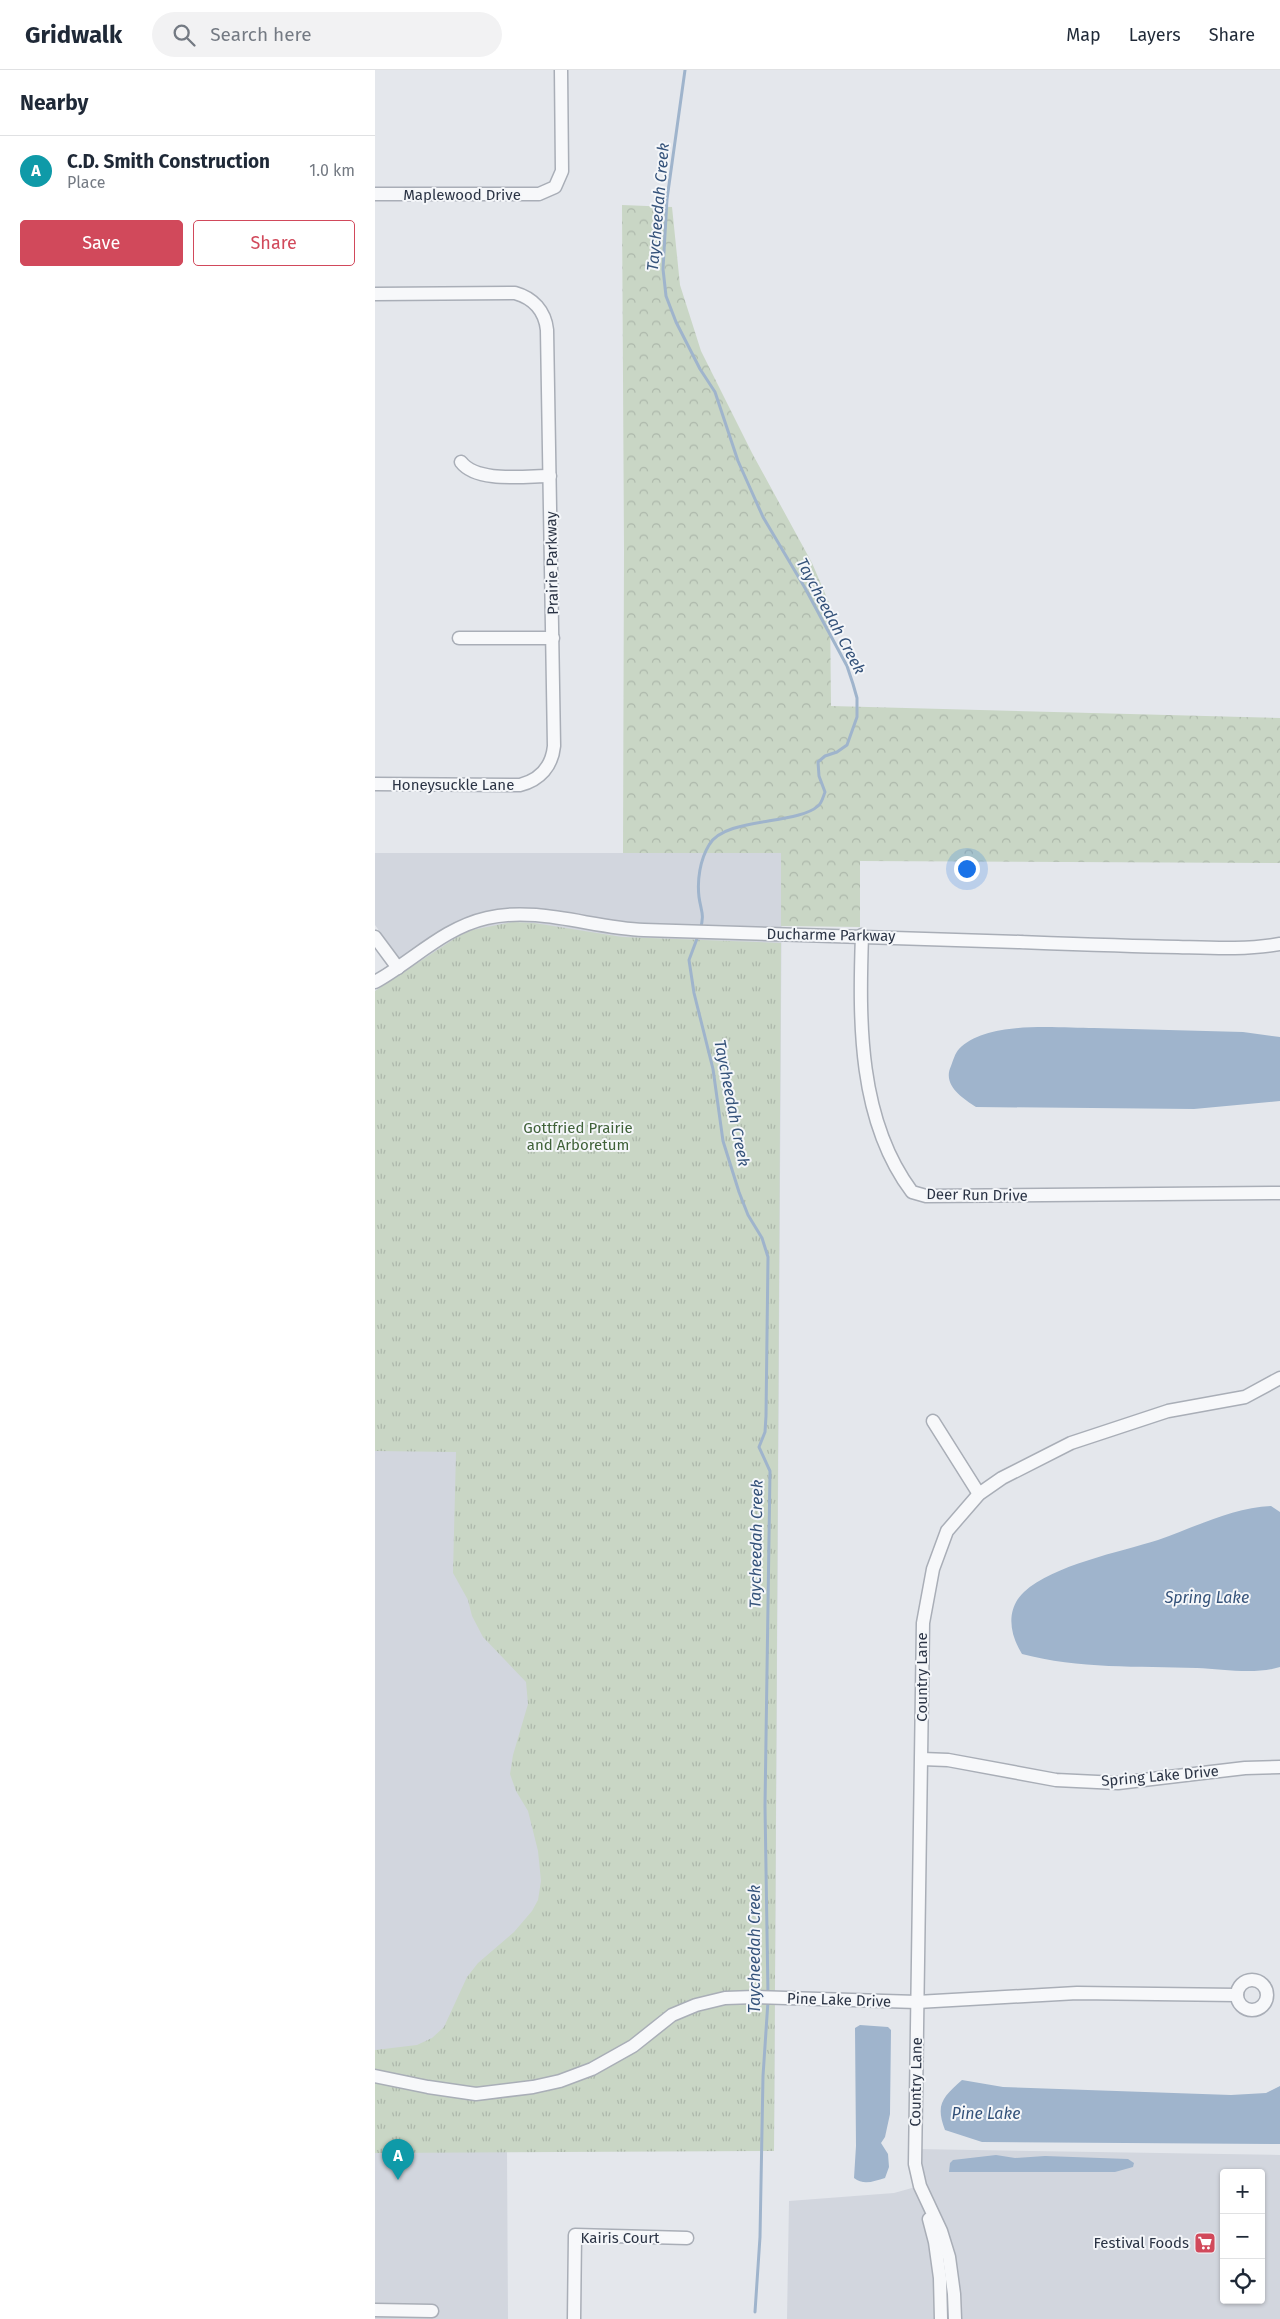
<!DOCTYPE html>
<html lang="en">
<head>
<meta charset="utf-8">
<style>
  :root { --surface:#fff; --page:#f2f2f3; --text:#1f2937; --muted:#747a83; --line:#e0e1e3; --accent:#d1495b }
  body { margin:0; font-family:"Fira Sans",sans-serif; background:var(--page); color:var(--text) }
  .controls { position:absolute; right:15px; bottom:15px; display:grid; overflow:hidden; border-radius:5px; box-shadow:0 1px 4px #0004 }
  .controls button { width:45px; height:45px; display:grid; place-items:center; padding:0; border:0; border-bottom:1px solid var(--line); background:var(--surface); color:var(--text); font:25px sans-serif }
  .you { position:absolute; left:591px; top:798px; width:18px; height:18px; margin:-12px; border:4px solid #fff; border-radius:50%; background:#1a73e8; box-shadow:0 0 0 8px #1a73e833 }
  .badge { display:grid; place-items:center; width:32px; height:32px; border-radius:50%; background:var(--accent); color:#fff; font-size:16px; font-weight:700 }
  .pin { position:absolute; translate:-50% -41px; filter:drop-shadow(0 1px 2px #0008) }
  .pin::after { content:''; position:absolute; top:26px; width:18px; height:15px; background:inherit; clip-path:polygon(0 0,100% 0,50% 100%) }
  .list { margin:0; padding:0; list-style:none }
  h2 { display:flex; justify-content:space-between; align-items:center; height:65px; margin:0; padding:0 20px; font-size:21px }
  h2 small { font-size:16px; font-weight:400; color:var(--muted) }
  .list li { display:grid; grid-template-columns:32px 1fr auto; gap:15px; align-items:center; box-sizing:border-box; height:70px; padding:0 20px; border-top:1px solid var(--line) }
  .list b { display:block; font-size:19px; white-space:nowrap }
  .list p { margin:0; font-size:16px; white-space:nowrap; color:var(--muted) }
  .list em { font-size:16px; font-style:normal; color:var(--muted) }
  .actions { display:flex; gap:10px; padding:15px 20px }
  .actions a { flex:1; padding:11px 0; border:1px solid var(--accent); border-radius:5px; text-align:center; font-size:18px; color:var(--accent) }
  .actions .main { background:var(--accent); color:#fff }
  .icon { flex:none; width:28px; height:28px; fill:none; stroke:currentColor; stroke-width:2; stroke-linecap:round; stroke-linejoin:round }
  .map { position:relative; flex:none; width:905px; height:2249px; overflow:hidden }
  header { display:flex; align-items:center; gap:30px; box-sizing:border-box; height:70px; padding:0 25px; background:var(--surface); border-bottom:1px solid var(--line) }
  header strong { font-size:24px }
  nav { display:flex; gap:28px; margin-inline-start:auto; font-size:18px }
  .search { width:350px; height:45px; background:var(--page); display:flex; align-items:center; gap:12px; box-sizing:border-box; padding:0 18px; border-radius:28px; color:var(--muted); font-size:19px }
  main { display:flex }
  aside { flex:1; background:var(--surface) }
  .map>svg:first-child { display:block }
  .built { fill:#d2d6de; fill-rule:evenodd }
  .grass { fill:url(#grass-tufts) }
  .park { fill:url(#park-crowns) }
  .water { fill:#9fb4cc }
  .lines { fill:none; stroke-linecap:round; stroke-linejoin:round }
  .stream { stroke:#9fb4cc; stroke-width:3 }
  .minor-casing { stroke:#a9aeb7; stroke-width:15 }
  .minor { stroke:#f7f8fa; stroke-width:12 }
  .labels { text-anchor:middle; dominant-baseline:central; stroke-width:4; stroke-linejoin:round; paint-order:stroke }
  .street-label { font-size:15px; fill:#2b3445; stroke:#f4f6f9 }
  .park-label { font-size:15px; fill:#3f6138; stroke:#f4f6f9 }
  .poi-label { font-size:15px; fill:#2b3445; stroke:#f4f6f9; text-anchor:end }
  .water-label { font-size:16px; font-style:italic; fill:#34527a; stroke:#f4f6f9 }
</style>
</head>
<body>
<header>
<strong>Gridwalk</strong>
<div class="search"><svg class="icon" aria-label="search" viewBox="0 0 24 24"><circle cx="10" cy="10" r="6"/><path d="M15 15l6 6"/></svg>Search here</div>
<nav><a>Map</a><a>Layers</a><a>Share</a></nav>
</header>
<main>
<aside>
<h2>Nearby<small></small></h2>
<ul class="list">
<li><span class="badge" style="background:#0f9aa8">A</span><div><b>C.D. Smith Construction</b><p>Place</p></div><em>1.0 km</em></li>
</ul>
<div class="actions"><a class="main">Save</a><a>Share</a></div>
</aside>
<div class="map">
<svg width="905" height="2249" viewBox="0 0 905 2249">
  <defs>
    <pattern id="grass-tufts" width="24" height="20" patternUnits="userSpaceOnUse" patternTransform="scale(1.25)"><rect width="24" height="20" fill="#c9d6c5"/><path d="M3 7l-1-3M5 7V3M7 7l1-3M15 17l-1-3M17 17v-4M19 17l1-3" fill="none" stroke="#adb8ab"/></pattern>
    <pattern id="park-crowns" width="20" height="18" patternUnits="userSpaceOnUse" patternTransform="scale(1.25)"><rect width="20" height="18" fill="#c9d6c5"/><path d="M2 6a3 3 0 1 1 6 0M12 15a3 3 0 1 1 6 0" fill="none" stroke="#adb8ab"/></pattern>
  </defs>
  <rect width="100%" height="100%" fill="#e4e7ec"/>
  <!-- built -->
  <g class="built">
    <polygon points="0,783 407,783 399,2081 132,2081 133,2249 0,2249 0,921 32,900 0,855"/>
    <path d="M540 2079 905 2085V2249H580L574 2187 566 2249H412L414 2131 519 2123 544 2116ZM849 2103H886V2230H849Z"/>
  </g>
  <!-- grass -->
  <polygon class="grass" points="138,852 159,853 247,867 406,873 399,2081 0,2083 0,1980 42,1975 57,1968 69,1957 92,1907 103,1893 139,1862 157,1841 163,1830 166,1811 163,1781 153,1741 141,1721 135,1704 138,1685 153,1634 151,1612 108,1567 97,1546 93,1530 78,1503 81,1382 0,1381 0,921 82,867 97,860"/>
  <!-- park -->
  <polygon class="park" points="247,135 297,137 305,215 326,281 377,383 437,493 455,535 456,636 905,648 905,793 485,791 485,857 406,856 406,783 248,783 249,480"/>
  <!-- water -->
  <g class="water">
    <path d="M719 958 868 962 905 967V1031L819 1039 601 1037C587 1028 567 1015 576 996 578 991 580 983 584 979 612 950 681 958 719 958Z"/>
    <path d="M896 1436 905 1442V1597C880 1605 847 1599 822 1598 764 1596 703 1599 647 1584 635 1565 630 1540 649 1522 678 1495 745 1482 783 1470 820 1457 857 1438 896 1436Z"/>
    <path d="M485 1955 513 1957 516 1960 515 2044 510 2067 506 2073 513 2084 514 2097 510 2108C499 2111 489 2116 479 2108L481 2076 480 1958Z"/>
    <path d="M587 2010 628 2017 856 2025 891 2023 905 2016V2074L607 2072 570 2060C560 2034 568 2027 587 2010Z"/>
    <polygon points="621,2085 640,2088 670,2086 753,2089 759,2093 758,2097 740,2102 574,2102 575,2093 578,2090"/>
  </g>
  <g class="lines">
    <!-- stream -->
    <g class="stream">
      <path d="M310 0 292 129 288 199 291 226 301 252 325 299 340 322 363 391 388 447 430 518 472 596 478 614 482 628V647L472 675 462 682 450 686 443 692 444 706 450 722C448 727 447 733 443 736 422 755 349 747 334 775 325 790 322 810 324 827 326 842 330 844 325 860"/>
      <polyline points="323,866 314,890 319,923 338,999 348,1071 364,1122 373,1145 387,1168 393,1187 391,1346 390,1362 384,1377 395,1401 390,1736 393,1925"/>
      <polyline points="380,2242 385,2167 388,2006 393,1931"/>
    </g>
    <!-- minor casing -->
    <g class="minor-casing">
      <g id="minor">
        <polyline points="0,124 164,124 180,117 187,101 186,0"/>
        <path d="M0 224 140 223C158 228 170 241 172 260L179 676C177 696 165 710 145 715L0 714"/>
        <path d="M86 392C102 413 150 406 175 406"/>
        <polyline points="84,568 178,568"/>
        <path d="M487 865C484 952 483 1050 537 1122L551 1126 905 1123"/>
        <polyline points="0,867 23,898"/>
        <path d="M0 912C38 891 68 858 112 848 163 836 217 858 269 860 394 865 520 867 645 872 698 874 750 876 803 877 837 878 871 880 905 874"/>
        <polyline points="558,1351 604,1424"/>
        <polyline points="547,1689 573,1690 681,1710 743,1713 870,1698 905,1697"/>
        <circle cx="877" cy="1925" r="15"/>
        <polyline points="0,2006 53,2017 101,2024 158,2017 185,2011 217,1999 258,1976 297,1945 321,1935 350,1928 380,1927 542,1932 702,1923 862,1925"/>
        <polyline points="554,2149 560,2172 565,2208 566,2249"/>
        <polyline points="0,2240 57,2241"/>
        <polyline points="199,2249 200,2165 312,2168"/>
        <polyline points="580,2249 579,2224 574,2187 566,2161 545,2116 540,2094 548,1553 558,1499 572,1461 604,1424 627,1408 696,1373 793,1341 870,1327 905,1308"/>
      </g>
    </g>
    <!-- minor -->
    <use href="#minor" class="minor"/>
  </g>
  <!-- icons -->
  <defs>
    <g id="supermarket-square" transform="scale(1.125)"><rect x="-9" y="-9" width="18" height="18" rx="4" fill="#d1495b" stroke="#f4f6f9"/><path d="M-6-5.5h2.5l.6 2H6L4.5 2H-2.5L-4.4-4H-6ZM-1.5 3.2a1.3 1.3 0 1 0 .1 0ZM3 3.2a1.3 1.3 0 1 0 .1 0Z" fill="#fff"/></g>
  </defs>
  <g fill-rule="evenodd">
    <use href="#supermarket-square" x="830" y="2173"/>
  </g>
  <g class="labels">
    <!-- street labels -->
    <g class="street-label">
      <text x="87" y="125">Maplewood Drive</text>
      <text transform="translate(177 493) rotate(-91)">Prairie Parkway</text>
      <text x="78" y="715">Honeysuckle Lane</text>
      <text transform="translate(456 865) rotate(1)">Ducharme Parkway</text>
      <text transform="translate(602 1125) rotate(1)">Deer Run Drive</text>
      <text transform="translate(547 1607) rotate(-90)">Country Lane</text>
      <text transform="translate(785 1706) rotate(-5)">Spring Lake Drive</text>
      <text transform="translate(464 1930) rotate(2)">Pine Lake Drive</text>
      <text transform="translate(541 2012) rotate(-89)">Country Lane</text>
      <text x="245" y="2168">Kairis Court</text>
    </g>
    <!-- park labels -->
    <g class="park-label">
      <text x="203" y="1058">Gottfried Prairie<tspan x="203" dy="17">and Arboretum</tspan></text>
    </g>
    <!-- poi labels -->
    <g class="poi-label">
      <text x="814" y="2173">Festival Foods</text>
    </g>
    <!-- water labels -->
    <g class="water-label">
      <text transform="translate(283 137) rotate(-85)">Taycheedah Creek</text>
      <text transform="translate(456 546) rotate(62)">Taycheedah Creek</text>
      <text transform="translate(357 1033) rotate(79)">Taycheedah Creek</text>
      <text transform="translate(381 1474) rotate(-89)">Taycheedah Creek</text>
      <text x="832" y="1527">Spring Lake</text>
      <text transform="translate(379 1879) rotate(-90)">Taycheedah Creek</text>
      <text x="611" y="2043">Pine Lake</text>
    </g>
  </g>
</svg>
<div class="controls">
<button>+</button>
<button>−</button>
<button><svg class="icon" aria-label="locate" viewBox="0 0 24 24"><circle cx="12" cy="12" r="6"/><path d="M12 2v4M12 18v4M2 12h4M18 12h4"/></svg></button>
</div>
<div class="you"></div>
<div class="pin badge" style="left:23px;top:2110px;background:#0f9aa8">A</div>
</div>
</main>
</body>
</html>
